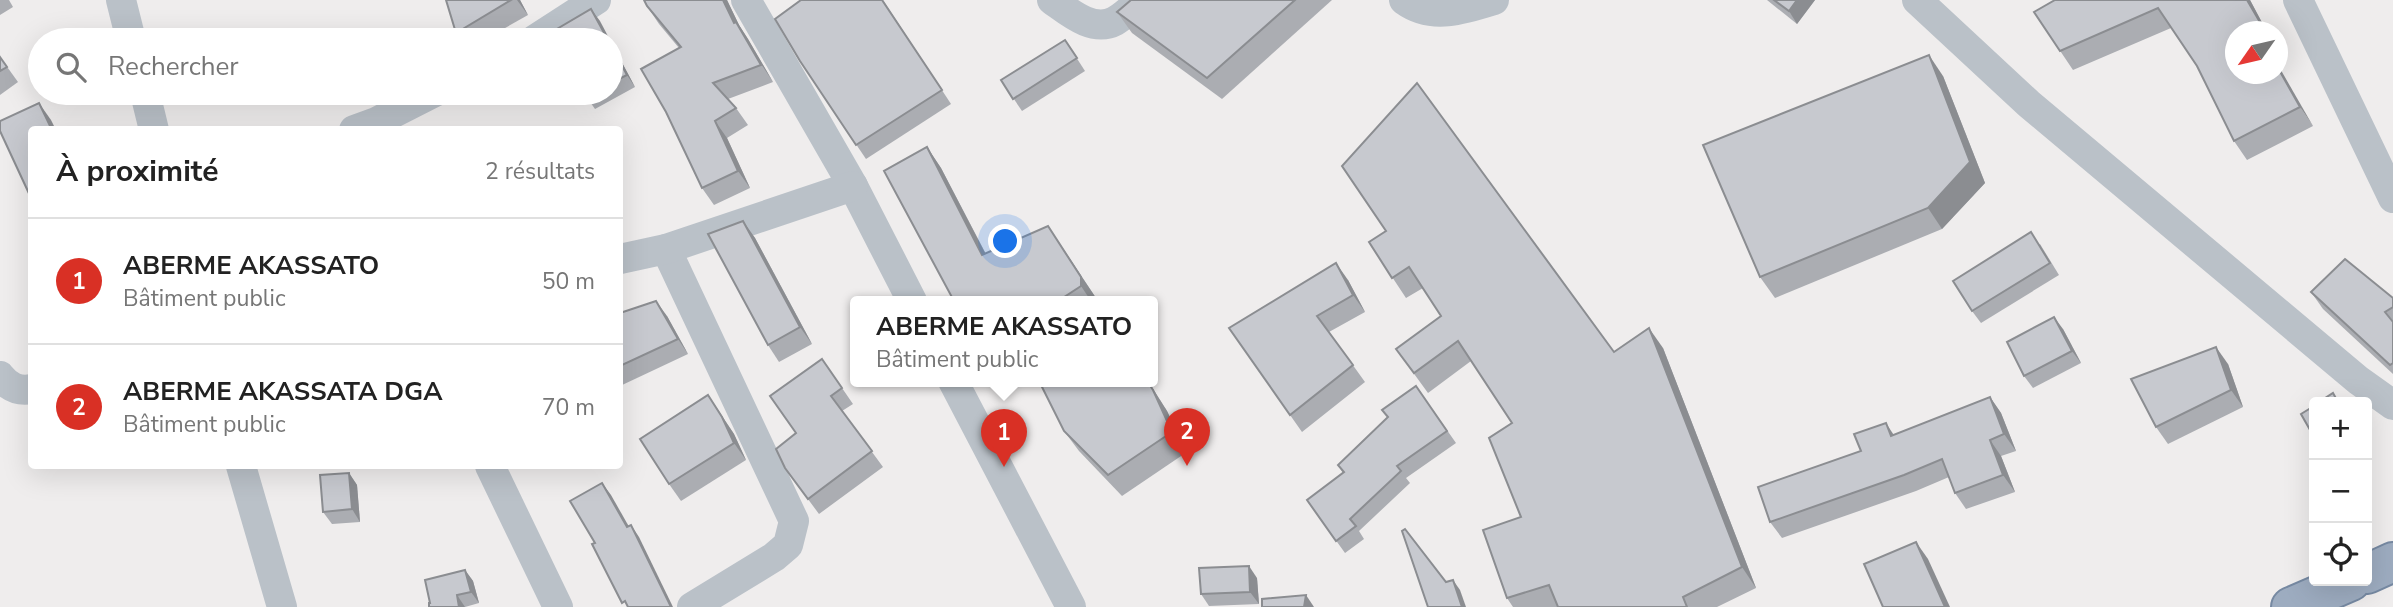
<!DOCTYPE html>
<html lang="fr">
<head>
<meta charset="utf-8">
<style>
  :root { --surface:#fff; --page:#f6f6f6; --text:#222; --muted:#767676; --line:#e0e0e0; --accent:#d93025 }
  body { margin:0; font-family:"Nunito Sans",sans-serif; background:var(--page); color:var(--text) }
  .controls { position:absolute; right:21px; bottom:21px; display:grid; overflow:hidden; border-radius:7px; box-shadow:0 7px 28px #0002 }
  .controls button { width:63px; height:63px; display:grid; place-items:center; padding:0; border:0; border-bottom:2px solid var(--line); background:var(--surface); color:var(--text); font:35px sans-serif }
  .compass { position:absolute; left:2225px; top:21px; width:63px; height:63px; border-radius:50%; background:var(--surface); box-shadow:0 7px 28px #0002; rotate:236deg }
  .you { position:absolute; left:1006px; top:242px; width:24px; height:24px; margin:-18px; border:5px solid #fff; border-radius:50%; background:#1a73e8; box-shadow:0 0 0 10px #1a73e833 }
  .badge { display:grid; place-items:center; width:46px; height:46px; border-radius:50%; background:var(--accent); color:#fff; font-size:23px; font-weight:700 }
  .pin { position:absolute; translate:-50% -58px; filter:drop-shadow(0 2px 4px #0008) }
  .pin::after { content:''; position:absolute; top:37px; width:24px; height:21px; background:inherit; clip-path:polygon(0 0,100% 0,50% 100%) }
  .popup { position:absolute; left:850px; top:296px; width:308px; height:91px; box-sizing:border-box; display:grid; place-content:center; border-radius:7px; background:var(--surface); filter:drop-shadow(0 2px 5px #0005); font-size:23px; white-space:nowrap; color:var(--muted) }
  .popup b { font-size:26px; color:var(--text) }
  .popup::after { content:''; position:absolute; left:50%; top:100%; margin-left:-14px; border:14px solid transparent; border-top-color:var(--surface) }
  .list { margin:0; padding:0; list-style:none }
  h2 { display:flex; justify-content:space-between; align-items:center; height:91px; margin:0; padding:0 28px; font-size:30px }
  h2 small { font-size:23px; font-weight:400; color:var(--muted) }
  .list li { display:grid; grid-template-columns:46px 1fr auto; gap:21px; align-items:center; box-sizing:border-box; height:126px; padding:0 28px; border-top:2px solid var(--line) }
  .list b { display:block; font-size:26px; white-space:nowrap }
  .list p { margin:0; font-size:23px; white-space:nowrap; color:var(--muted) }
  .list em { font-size:23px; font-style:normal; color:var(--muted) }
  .icon { flex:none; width:38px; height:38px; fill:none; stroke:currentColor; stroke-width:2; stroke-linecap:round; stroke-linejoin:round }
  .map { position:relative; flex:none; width:2393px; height:607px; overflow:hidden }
  .search { position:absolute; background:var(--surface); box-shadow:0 7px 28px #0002; left:28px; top:28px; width:595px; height:77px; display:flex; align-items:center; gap:18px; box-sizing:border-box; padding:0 24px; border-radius:38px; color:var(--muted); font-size:26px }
  .panel { position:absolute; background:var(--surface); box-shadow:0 7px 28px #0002; left:28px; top:126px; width:595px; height:343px; border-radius:7px }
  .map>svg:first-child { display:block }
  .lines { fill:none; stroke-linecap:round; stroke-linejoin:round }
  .trunk-casing { stroke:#7689a2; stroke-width:42 }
  .minor { stroke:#bac1c8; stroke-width:30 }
  .trunk { stroke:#9dacc0; stroke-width:38 }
  .wall { fill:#abadb2 }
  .shaded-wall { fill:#8b8d91 }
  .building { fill:#c7c9cf; stroke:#8b8d91; stroke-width:2 }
</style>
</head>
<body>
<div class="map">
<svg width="2393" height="607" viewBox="0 0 2393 607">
  <rect width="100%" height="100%" fill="#efeded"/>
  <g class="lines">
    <!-- trunk casing -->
    <g class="trunk-casing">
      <g id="trunk">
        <polyline points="2367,574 2393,562"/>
        <polyline points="2291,607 2351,581"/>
      </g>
    </g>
    <!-- minor -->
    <g class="minor">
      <polyline points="121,0 131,40"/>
      <polyline points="746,0 853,186 912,301"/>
      <path d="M1052 0C1069 12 1093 33 1115 21 1124 16 1133 7 1142 0"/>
      <path d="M1404 0C1433 21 1463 9 1494 0"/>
      <polyline points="1917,0 2029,104 2358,380 2393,405"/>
      <polyline points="2298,0 2393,198"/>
      <polyline points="534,40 596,0"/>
      <polyline points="145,93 154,130"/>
      <polyline points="354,130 376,122 433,93"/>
      <polyline points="666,249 794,521 788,545 774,557 692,607"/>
      <polyline points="620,259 666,249 853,186"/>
      <path d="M0 376C8 386 18 392 32 389"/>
      <polyline points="953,381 1071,607"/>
      <polyline points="241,466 282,607"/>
      <polyline points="490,466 558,607"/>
    </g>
    <!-- trunk -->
    <use href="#trunk" class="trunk"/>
  </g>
  <!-- wall -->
  <g class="wall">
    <polygon points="0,0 9,0 13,7 0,15"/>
    <polygon points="446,0 520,0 528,15 484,40 461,40 456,33"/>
    <polygon points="644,0 727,0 739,25 748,39 773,82 728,99 736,108 748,125 727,138 750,188 714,205 702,188 679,48 659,24 647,6"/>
    <polygon points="883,0 951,104 866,159 800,61"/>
    <polygon points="1131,0 1332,0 1222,99 1132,33 1117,12"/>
    <polygon points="1767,0 1815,0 1797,24"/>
    <polygon points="2055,0 2250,0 2267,32 2236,32 2278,74 2313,126 2247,160 2234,141 2197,66 2171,28 2073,70 2034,12"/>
    <polygon points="1065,40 1085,71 1022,111 1001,80"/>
    <polygon points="611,42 635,87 595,109 584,93 611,93"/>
    <polygon points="0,57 18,82 0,95"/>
    <polygon points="1943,76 1985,183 1942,229 1775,298 1760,277"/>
    <polygon points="927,147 941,168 986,254 1048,226 1096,298 1096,301 954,301"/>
    <polygon points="743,221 755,238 812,344 779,362 768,345"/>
    <polygon points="1369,242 1614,352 1663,348 1756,588 1717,607 1513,607 1507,598 1521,517 1512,423 1471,361 1428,393 1396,349 1441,316 1423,288 1406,298"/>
    <polygon points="2040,244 2059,275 1981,323 1972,311"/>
    <polygon points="1348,280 1365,312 1329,332 1365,382 1302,432 1229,328"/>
    <polygon points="2311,292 2393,298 2393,374 2323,309"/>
    <polygon points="620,313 667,316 688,354 620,386"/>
    <polygon points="2063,329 2081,363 2033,388 2024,376"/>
    <polygon points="822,359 853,404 842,411 883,467 819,514 785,468"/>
    <polygon points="2228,364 2243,407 2168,444 2156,427"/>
    <polygon points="1148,381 1167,411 1187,452 1122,496 1079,451 1064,431"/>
    <polygon points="1416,386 1456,443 1406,478 1410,483 1359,531 1364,539 1345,553 1307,500 1343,473 1338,465 1388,417"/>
    <polygon points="708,395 734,434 746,460 681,501 669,484"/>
    <polygon points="1990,397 2001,413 2016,451 2001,456 2015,492 1966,509 1955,493 1949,477 1916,491 1782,538 1770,522 1861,451 1894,435"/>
    <polygon points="349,473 357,485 360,522 332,524 323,512"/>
    <polygon points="465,570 473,581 479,603 465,607 430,603"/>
    <polygon points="1257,578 1259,604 1209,606 1201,594"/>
  </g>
  <!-- shaded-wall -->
  <g class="shaded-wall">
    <polygon points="517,0 520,0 528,15"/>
    <polygon points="723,0 727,0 739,25 748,39 773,82 734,23"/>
    <polygon points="1797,0 1815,0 1797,24 1789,11"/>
    <polygon points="2247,0 2250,0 2267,32 2266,32 2261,24"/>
    <polygon points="591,9 600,21 610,40 608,40"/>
    <polygon points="611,42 635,87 627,75 611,45"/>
    <polygon points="1929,55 1943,76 1985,183 1942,229 1928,208"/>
    <polygon points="2278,65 2313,126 2300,107 2278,68"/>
    <polygon points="39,103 51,120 56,130 52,130"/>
    <polygon points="715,121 727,138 750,188 738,171"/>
    <polygon points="927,147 941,168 997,276 982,255"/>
    <polygon points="743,221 755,238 812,344 800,327"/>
    <polygon points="1048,226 1096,298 1096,301 1091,301 1081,286"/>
    <polygon points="1336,263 1348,280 1365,312 1353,295"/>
    <polygon points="656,301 667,316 688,354 678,339"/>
    <polygon points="2054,317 2063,329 2081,363 2072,351"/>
    <polygon points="1649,328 1663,348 1756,588 1742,567"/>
    <polygon points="2216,347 2228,364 2243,407 2231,390"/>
    <polygon points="1148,381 1167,411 1187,452 1172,432"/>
    <polygon points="708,395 734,434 746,460 734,443"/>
    <polygon points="1990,397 2001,413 2016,451 2004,434"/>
    <polygon points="1886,423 1897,440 1891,436"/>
    <polygon points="1990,440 2001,456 2015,492 2003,475"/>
    <polygon points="349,473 357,485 360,522 352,509"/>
    <polygon points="602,483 611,495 636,539 627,527"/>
    <polygon points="631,525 639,537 673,607 671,607 668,603"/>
    <polygon points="1916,542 1928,559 1950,607 1945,607"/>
    <polygon points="1249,566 1257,578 1259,604 1250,592"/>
    <polygon points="465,570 473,581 479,603 471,592"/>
    <polygon points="1453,580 1460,590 1466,607 1462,607"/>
    <polygon points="457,595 465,607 459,607"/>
    <polygon points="1306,595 1314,607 1304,607"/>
  </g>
  <!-- building -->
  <g class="building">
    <polygon points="446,0 511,0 456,33"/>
    <polygon points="644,0 723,0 734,23 736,22 761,65 713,83 736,108 715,121 738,171 702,188 666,112 641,69 681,47 647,6"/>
    <polygon points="801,0 882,0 942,90 856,145 800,61 775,19"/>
    <polygon points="1131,0 1295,0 1207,78 1117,12"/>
    <polygon points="1774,0 1797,0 1789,11"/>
    <polygon points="2055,0 2247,0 2261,24 2254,29 2256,32 2236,32 2236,74 2278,74 2278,68 2300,107 2234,141 2197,66 2158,8 2060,51 2034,12"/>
    <polygon points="591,9 608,40 554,40 550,33"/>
    <polygon points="1065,40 1077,58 1013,99 1001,80"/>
    <polygon points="611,45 627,75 611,83"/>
    <polygon points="1929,55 1970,162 1928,208 1760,277 1703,145"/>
    <polygon points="0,57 7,67 0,71"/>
    <polygon points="1417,83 1614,352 1649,328 1742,567 1683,597 1687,607 1558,607 1549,585 1507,598 1483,530 1521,517 1489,438 1512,423 1458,341 1414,373 1396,349 1441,316 1409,267 1392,278 1369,242 1386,231 1342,166"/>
    <polygon points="584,93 594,93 587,97"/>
    <polygon points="39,103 52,130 32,130 32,200 0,131 0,121"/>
    <polygon points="927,147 982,255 1048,226 1081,277 1081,286 1058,301 954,301 884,171"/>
    <polygon points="743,221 800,327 768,345 708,234"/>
    <polygon points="2031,232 2050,263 1972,311 1953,281"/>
    <polygon points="2345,259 2393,298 2393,307 2385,312 2393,322 2393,363 2390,365 2311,292"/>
    <polygon points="1336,263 1353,295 1317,316 1353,365 1290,415 1229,328"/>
    <polygon points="656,301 678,339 620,366 620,313"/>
    <polygon points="2054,317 2072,351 2024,376 2007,342"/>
    <polygon points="2216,347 2231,390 2156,427 2131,379"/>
    <polygon points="822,359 842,388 831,396 872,451 808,499 785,468 776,449 796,433 770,396"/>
    <polygon points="1039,381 1147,381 1153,390 1172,432 1108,475 1064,431"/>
    <polygon points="1416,386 1447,431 1397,466 1401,471 1350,519 1356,526 1336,541 1307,500 1344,472 1338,465 1388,417 1382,410"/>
    <polygon points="2333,393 2338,402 2319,402"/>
    <polygon points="708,395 722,417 734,443 669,484 640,439"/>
    <polygon points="1990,397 2004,434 1990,440 2003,475 1955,493 1942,459 1904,475 1770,522 1758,487 1861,451 1854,434 1886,423 1891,436"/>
    <polygon points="2314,406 2314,437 2301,414"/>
    <polygon points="349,473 352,509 323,512 320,475"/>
    <polygon points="602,483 627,527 631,525 671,607 628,607 625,601 622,603 592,544 595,543 570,501"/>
    <polygon points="1405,529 1446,582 1453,580 1462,607 1428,607 1402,531"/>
    <polygon points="1916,542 1945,607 1883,607 1864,564"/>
    <polygon points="1249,566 1250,592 1201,594 1199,568"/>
    <polygon points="465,570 471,592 457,595 459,607 429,607 429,603 430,603 425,580"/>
    <polygon points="1306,595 1304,607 1262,607 1262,599"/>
  </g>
</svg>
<div class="controls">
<button>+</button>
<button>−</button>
<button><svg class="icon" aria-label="locate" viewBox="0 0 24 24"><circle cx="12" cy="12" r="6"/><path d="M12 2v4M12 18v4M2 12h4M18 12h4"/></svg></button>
</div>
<svg class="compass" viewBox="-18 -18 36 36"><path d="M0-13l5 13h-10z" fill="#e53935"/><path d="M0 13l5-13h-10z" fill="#767676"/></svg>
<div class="you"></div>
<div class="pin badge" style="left:1004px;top:467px">1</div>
<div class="popup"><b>ABERME AKASSATO</b>Bâtiment public</div>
<div class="pin badge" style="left:1187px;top:466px">2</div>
<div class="search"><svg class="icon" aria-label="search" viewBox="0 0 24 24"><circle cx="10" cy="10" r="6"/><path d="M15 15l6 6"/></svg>Rechercher</div>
<section class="panel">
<h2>À proximité<small>2 résultats</small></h2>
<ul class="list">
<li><span class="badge">1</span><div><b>ABERME AKASSATO</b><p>Bâtiment public</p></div><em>50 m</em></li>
<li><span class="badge">2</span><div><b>ABERME AKASSATA DGA</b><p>Bâtiment public</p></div><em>70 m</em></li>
</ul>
</section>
</div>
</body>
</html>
